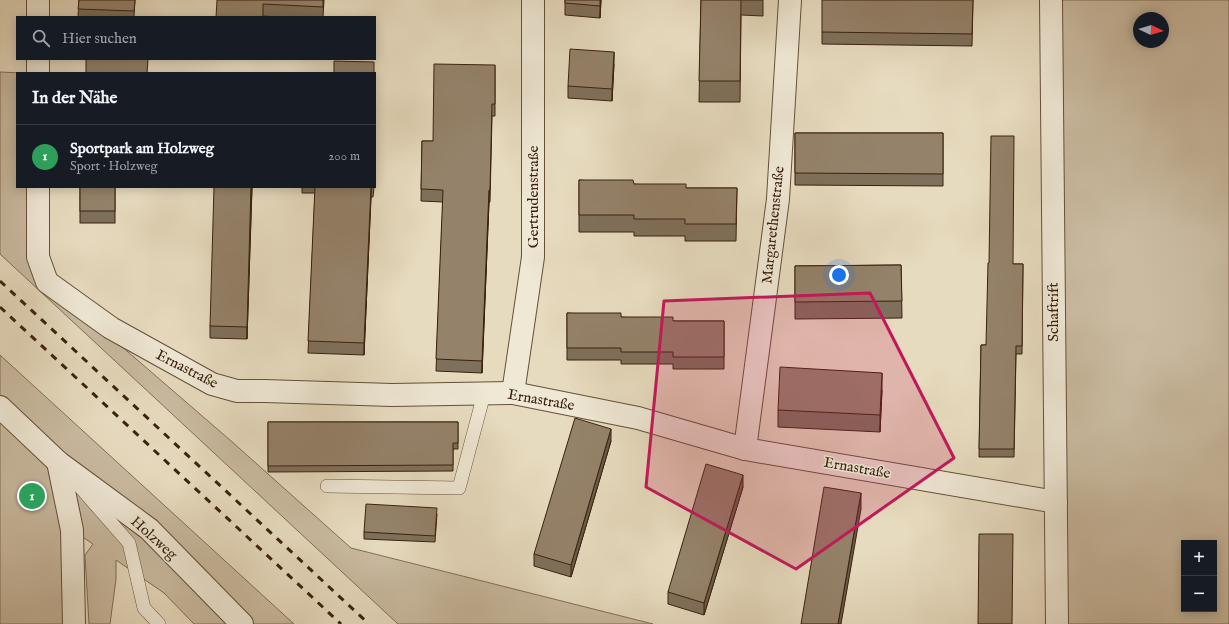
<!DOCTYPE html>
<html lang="de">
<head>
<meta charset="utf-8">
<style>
  :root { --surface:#171b24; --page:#20242c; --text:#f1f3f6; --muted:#9ea1a6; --line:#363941; --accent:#c59692 }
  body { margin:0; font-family:"IM FELL English",serif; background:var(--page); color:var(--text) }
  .controls { position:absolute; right:12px; bottom:12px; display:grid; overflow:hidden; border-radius:0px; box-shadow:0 2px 10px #0003 }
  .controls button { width:36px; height:36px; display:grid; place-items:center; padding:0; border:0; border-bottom:1px solid var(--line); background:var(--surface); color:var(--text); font:20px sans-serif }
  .compass { position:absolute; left:1133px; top:12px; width:36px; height:36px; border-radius:50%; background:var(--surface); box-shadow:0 2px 10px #0003; rotate:94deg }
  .you { position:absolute; left:839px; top:275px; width:14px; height:14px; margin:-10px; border:3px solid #fff; border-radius:50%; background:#1a73e8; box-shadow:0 0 0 6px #1a73e833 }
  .badge { display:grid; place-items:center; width:26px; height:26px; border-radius:50%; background:var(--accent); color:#fff; font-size:13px; font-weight:700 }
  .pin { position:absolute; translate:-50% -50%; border:2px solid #fff; box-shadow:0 1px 4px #0006 }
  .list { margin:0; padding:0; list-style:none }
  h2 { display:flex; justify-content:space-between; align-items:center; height:52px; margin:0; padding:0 16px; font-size:17px }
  h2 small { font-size:13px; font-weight:400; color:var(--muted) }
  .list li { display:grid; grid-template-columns:26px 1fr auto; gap:12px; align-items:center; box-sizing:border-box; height:64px; padding:0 16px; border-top:1px solid var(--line) }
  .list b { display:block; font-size:15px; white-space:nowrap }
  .list p { margin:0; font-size:13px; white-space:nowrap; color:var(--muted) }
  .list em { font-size:13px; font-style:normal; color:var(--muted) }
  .icon { flex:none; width:22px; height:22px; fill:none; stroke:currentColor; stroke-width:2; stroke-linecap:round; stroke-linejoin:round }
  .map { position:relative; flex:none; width:1229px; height:624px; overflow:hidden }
  .search { position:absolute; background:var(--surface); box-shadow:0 2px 10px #0003; left:16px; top:16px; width:360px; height:44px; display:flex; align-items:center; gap:10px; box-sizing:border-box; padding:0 14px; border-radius:0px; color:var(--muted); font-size:15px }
  .panel { position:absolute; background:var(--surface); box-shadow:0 2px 10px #0003; left:16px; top:72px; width:360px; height:116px; border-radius:0px }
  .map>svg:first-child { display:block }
  .green { fill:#cabba1; stroke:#826e58; fill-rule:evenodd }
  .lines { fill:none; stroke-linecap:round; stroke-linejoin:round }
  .lane-casing { stroke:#65503a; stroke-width:14 }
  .street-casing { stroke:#65503a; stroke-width:24 }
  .lane { stroke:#efe8d5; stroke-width:13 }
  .street { stroke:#efe8d5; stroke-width:22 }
  .rail { stroke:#3a210e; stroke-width:3; stroke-dasharray:7 7; stroke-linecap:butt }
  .wall { fill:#7f705b; stroke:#3a210e }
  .shaded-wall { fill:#685b4a; stroke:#3a210e }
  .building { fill:#94826a; stroke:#3a210e }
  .marked { fill:#c2185b; fill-opacity:0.2; stroke:#c2185b; stroke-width:3; stroke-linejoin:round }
  .labels { text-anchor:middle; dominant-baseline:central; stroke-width:3; stroke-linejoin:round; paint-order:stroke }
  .street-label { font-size:15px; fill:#3a210e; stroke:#efe8d5 }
</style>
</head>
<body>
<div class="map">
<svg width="1229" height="624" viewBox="0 0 1229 624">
  <rect width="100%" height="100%" fill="#e7dbbf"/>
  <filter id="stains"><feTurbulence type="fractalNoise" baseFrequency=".005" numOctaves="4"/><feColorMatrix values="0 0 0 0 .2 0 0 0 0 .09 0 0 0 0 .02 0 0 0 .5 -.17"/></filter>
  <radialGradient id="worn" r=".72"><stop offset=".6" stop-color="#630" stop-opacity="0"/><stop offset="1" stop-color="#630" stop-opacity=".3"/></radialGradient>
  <!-- green -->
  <g class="green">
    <path d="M1051 0H1229V624H1057ZM1139 18H1163V42H1139ZM1184 543H1214V609H1184Z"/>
    <polygon points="0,72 22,73 17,73 17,187 38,187 47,282 230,440 351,548 653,624 398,624 0,254"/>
    <polygon points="0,355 294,624 194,624 164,593 116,560 116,579 110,624 89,624 85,555 93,544 72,530 74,624 0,624"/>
  </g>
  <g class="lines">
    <!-- lane casing -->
    <g class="lane-casing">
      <g id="lane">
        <polyline points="327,486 459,488 484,394"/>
        <polyline points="80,487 129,543 144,608 159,624"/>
      </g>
    </g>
    <!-- street casing -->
    <g class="street-casing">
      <g id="street">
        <polyline points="1051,0 1057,624"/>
        <polyline points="38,17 38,0"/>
        <polyline points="38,59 38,73"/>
        <polyline points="38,187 38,257 47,282 111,328 212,384 237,391 264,391 392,395 513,393 638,418 745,449 1056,502"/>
        <polyline points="513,393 533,257 533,0"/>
        <polyline points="0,407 58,462 149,529 242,624"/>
        <polyline points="745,449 778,199 790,0"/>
        <polyline points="58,462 72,530 74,624"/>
      </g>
    </g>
    <!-- lane -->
    <use href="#lane" class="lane"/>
    <!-- street -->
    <use href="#street" class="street"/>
    <!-- rail -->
    <g class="rail">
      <polyline points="0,281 369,624"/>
      <polyline points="0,307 341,624"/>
    </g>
  </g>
  <!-- wall -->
  <g class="wall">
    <polygon points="79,0 135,0 134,17 78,17"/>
    <polygon points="217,0 324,0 323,17 277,17 263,16"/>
    <polygon points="565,0 601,0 600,18 565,15"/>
    <polygon points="701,0 763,0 763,16 741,15 740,102 699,102"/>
    <polygon points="973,0 972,46 822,44 822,32"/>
    <polygon points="614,64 612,101 568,98 568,86"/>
    <polygon points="495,65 495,116 492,116 490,202 489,202 482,373 436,371 443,202 421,201 422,141 433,141"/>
    <polygon points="795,133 943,133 943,186 795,185"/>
    <polygon points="579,180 686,188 737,188 736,241 685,241 685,236 634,236 634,232 579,232"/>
    <rect x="80" y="187" width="35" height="36"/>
    <polygon points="252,187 247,339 210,338 210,326"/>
    <polygon points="302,187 374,187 373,197 371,197 364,355 308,353 315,193 302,193"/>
    <polygon points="1013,264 1023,264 1022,354 1016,354 1014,457 979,457 981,345 986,345"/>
    <polygon points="901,265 902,318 795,319 795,266"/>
    <polygon points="567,313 673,321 724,321 724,369 673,369 673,364 621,364 621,360 567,360"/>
    <polygon points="882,390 880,432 778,427 778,410"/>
    <polygon points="268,422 458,422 458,449 453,449 453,471 268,472"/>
    <polygon points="611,441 571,577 534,566 534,554"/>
    <polygon points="743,487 704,615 668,604 668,592"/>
    <polygon points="437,514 435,542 364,539 364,532"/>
  </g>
  <!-- shaded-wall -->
  <g class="shaded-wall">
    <polygon points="600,0 601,0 600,18"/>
    <polygon points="614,52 614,64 612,101 612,89"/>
    <polygon points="251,187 252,187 247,339 247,327"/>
    <polygon points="371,187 371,197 364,355 364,343"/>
    <polygon points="489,190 489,202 482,373 482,361"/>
    <polygon points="882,373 882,390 880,432 880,415"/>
    <polygon points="611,429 611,441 571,577 571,565"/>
    <polygon points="743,475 743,487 704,615 704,603"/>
    <polygon points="861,493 861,509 841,624 838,624"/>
  </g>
  <!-- building -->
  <g class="building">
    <polygon points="79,0 135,0 134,11 78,9"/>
    <polygon points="217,0 323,0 323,7 263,4 263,17 216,17"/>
    <polygon points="565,0 600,0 600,6 565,3"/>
    <polygon points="701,0 741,0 740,81 699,81"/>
    <polygon points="822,0 973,0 972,34 822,32"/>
    <polygon points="570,49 614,52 612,89 568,86"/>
    <polygon points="86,59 148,59 147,73 86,73"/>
    <polygon points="334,61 374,62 374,73 334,73"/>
    <polygon points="434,64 495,65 495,104 492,104 490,190 489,190 482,361 436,359 443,190 421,189 422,141 433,141"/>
    <polygon points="795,133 943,133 943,174 795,173"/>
    <polygon points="991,136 1014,136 1013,264 1023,264 1022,346 1016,346 1014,449 979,449 981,345 986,345 988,263 989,263"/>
    <polygon points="579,180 633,180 634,184 686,184 686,188 737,188 736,224 685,224 685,219 634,219 634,215 579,215"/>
    <rect x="80" y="187" width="35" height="24"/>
    <polygon points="214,187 251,187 247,327 210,326"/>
    <polygon points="315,187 371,187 364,343 308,341"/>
    <polygon points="901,265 902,301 795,302 795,266"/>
    <polygon points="567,313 621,313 621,317 673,317 673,321 724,321 724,357 673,357 673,352 621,352 621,348 567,348"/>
    <polygon points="780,367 882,373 880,415 778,410"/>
    <polygon points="575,418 611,429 571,565 534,554"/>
    <polygon points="268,422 458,422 458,443 453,443 453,465 268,466"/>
    <polygon points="706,464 743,475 704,603 668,592"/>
    <polygon points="824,487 861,493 838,624 801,624"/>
    <polygon points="366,504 437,508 435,536 364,532"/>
    <polygon points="979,534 1013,534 1012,624 978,624"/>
  </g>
  <!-- marked area -->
  <path class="marked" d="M870 293 954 458 796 569 646 487 664 301Z"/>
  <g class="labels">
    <!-- street labels -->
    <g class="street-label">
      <text transform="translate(533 197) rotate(-90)">Gertrudenstraße</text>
      <text transform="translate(773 225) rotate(-84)">Margarethenstraße</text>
      <text transform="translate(1053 312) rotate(-90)">Schaftrift</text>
      <text transform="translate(187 369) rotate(27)">Ernastraße</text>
      <text transform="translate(541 400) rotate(10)">Ernastraße</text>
      <text transform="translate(857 468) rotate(10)">Ernastraße</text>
      <text transform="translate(154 538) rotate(42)">Holzweg</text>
    </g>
  </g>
  <rect width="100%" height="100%" filter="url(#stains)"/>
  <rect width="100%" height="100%" fill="url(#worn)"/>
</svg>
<div class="controls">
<button>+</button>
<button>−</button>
</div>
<svg class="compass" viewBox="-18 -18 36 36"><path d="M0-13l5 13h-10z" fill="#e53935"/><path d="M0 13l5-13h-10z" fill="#9ea1a6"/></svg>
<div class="you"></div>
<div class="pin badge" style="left:32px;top:496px;background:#2e9e5b">1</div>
<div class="search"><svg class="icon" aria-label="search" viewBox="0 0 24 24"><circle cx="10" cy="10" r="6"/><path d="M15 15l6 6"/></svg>Hier suchen</div>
<section class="panel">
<h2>In der Nähe<small></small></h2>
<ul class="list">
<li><span class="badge" style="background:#2e9e5b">1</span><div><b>Sportpark am Holzweg</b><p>Sport · Holzweg</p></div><em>200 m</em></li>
</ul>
</section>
</div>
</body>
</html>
